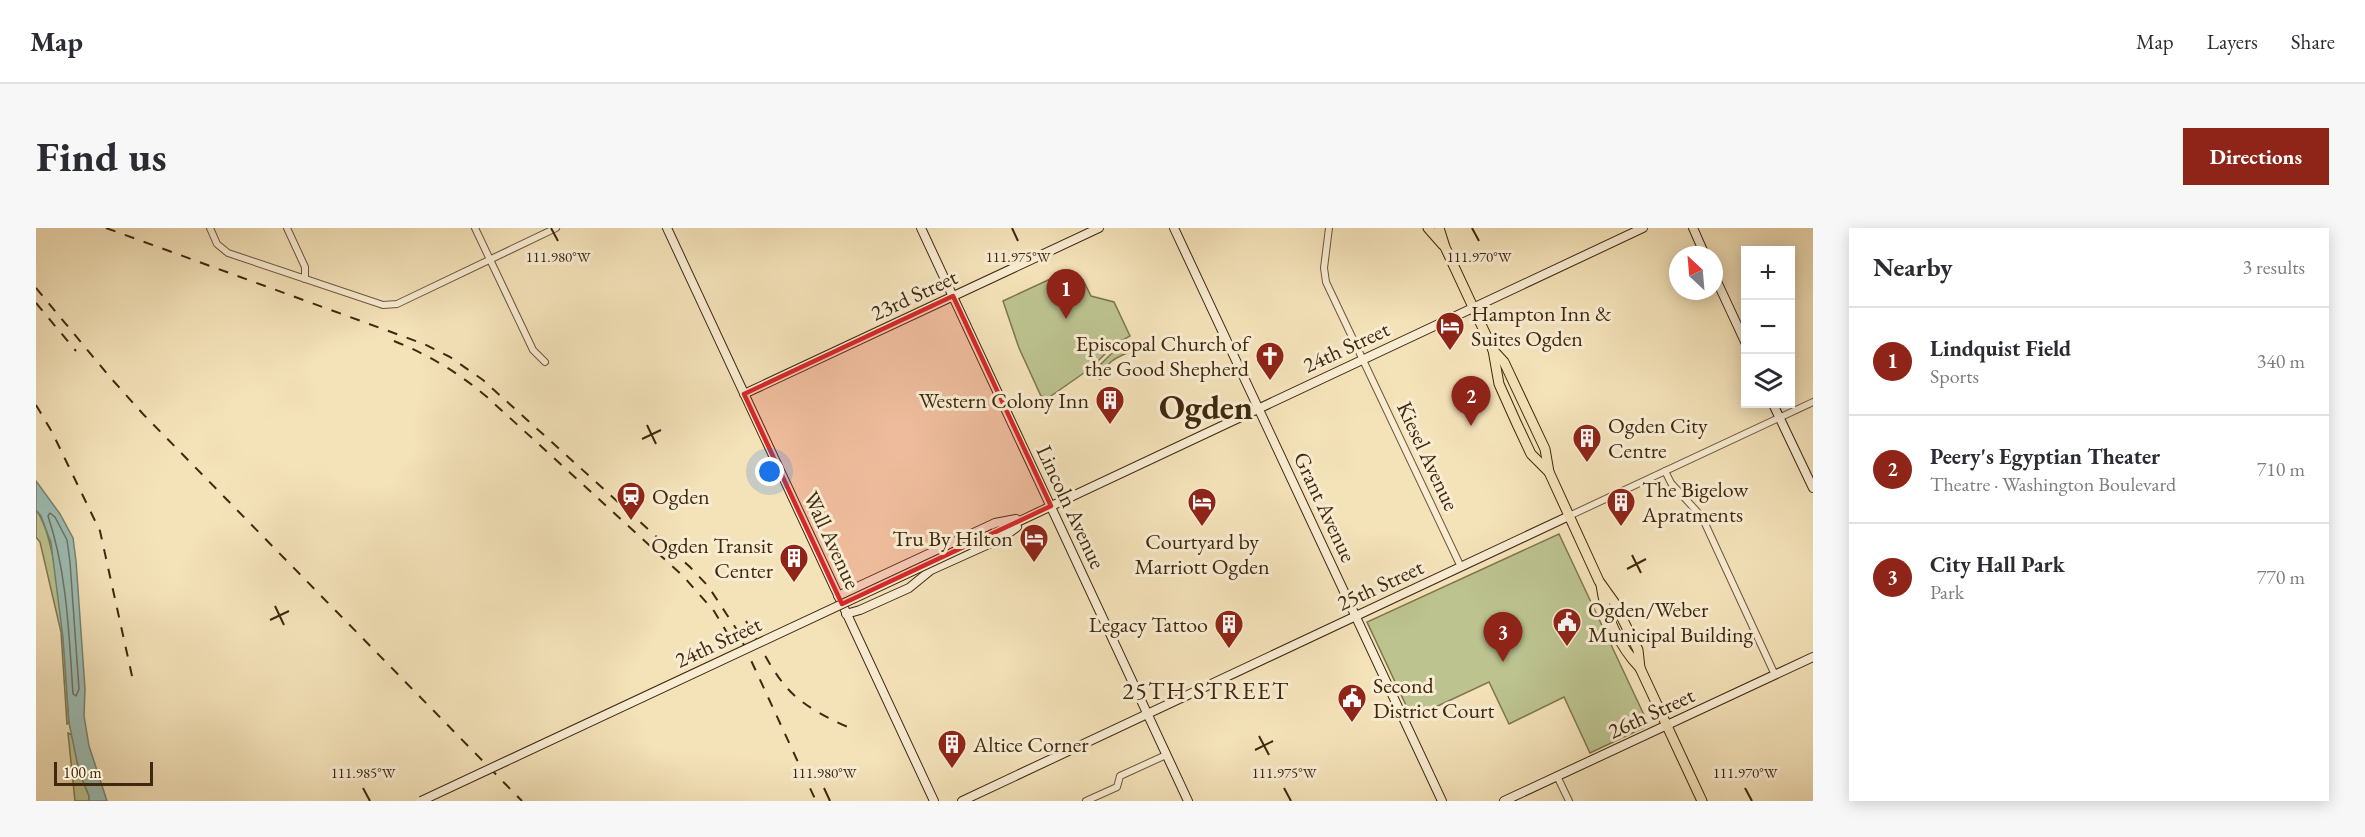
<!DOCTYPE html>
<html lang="en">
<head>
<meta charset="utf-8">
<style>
  :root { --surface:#fff; --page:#f7f7f7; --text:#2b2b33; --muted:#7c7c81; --line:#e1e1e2; --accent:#8f2418 }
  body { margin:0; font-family:"EB Garamond",serif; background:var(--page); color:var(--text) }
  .controls { position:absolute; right:18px; top:18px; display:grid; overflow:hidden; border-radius:0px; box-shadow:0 3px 15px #0003 }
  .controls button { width:54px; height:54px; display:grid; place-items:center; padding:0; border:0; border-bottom:2px solid var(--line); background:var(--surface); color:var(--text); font:30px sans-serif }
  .compass { position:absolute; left:1633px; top:18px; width:54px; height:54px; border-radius:50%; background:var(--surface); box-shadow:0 3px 15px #0003; rotate:334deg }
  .scale { position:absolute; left:18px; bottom:15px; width:99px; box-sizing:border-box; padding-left:6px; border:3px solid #3f280d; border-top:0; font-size:16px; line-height:21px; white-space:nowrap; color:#3f280d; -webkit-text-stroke:4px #f8ecd2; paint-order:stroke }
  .you { position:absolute; left:734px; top:244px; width:21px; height:21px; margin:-15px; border:4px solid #fff; border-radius:50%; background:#1a73e8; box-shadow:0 0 0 9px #1a73e833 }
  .badge { display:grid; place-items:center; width:39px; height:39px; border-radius:50%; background:var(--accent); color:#fff; font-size:20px; font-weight:700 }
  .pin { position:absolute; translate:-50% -50px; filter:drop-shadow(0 2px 3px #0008) }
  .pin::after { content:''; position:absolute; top:32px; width:21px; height:18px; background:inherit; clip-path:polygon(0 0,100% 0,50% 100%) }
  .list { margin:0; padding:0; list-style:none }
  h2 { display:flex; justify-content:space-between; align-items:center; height:78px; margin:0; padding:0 24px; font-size:26px }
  h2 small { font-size:20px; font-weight:400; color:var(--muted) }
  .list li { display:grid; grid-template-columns:39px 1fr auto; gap:18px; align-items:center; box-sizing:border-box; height:108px; padding:0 24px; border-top:2px solid var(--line) }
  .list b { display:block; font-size:22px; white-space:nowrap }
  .list p { margin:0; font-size:20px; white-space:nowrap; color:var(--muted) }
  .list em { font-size:20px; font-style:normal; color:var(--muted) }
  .icon { flex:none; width:33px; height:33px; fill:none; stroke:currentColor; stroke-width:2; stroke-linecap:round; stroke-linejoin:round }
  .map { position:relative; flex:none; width:1777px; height:573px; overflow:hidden; border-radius:0px }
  header { display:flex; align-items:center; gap:36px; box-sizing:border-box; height:84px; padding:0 30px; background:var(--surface); border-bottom:2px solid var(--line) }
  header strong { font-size:28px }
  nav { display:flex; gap:33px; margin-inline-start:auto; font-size:21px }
  .intro { display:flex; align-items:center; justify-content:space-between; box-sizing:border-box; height:144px; padding:0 36px }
  h1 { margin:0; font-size:42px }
  .button { padding:15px 27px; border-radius:0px; background:var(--accent); color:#fff; font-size:21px; font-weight:700 }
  main { display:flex; gap:36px; padding:0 36px }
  aside { flex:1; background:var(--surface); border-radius:0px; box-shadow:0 3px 15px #0003 }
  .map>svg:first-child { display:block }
  .green { fill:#bcc38f; stroke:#7e764e; stroke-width:1.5 }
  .water { fill:#9cbdb4; stroke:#778171; stroke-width:1.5 }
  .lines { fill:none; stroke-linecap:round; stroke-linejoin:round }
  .shore { stroke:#6e7260; stroke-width:1.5 }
  .street-casing { stroke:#6c5638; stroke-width:8 }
  .secondary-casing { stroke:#3f280d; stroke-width:10 }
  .primary-casing { stroke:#3f280d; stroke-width:11 }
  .street { stroke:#f8ecd2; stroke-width:6 }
  .secondary { stroke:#f8ecd2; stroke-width:8 }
  .primary { stroke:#f4e2b9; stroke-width:9 }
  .rail { stroke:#3f280d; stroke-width:2; stroke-dasharray:10 10; stroke-linecap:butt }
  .secondary-bridge-casing { stroke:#3f280d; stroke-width:10; stroke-linecap:butt }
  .secondary-bridge { stroke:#f8ecd2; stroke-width:8 }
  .marked { fill:#d62828; fill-opacity:0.2; stroke:#d62828; stroke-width:4.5; stroke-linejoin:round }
  .ticks { fill:none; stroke:#3f280d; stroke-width:2 }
  .labels { text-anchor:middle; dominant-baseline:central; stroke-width:6; stroke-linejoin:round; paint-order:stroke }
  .street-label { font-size:22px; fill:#3f280d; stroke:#f8ecd2 }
  .poi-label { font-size:22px; fill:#3f280d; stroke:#f8ecd2; text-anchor:start }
  .neighbourhood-label { font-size:24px; letter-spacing:1.5px; fill:#3f280d; stroke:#f8ecd2 }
  .town-label { font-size:34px; font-weight:bold; fill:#3f280d; stroke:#f8ecd2 }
  .ticks-label { font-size:15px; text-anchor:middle; fill:#3f280d; stroke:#f8ecd2; stroke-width:6; stroke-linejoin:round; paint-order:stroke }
</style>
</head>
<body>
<header>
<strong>Map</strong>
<nav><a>Map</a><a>Layers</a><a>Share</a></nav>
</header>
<div class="intro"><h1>Find us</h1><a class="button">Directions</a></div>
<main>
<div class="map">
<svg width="1777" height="573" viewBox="0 0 1777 573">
  <rect width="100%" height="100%" fill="#f4e2b9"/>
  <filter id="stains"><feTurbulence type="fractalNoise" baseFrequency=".00333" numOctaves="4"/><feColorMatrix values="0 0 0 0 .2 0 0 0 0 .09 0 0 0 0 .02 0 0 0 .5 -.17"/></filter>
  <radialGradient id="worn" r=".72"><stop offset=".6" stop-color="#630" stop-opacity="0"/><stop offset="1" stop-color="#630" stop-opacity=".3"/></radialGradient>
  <!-- green -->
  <g class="green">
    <polygon points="1025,46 1047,52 1055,68 1078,74 1094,108 1078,117 1055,140 1012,170 1005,168 983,120 967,73"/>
    <path d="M1094 114 1098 122C1080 130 1072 131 1064 151L1056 145 1080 121Z"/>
    <path d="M0 282C25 312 30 451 33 495L31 496 25 404 4 314 0 309Z"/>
    <polygon points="1523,306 1609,489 1607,500 1554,525 1528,469 1473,496 1453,454 1376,490 1331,394"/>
    <polygon points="32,505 36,507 43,543 53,568 53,573 39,573"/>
  </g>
  <!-- water -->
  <polygon class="water" points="0,253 24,286 37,310 40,333 49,461 48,488 53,518 71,573 53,573 53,568 43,543 33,495 27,410 18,339 15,315 5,288 0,282"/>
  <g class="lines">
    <!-- shore -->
    <path class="shore" d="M14 285 19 289 31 312 34 334 43 461 40 468 37 466C33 407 31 344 12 288Z"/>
    <!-- street casing -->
    <g class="street-casing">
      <g id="street">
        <polyline points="174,0 181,16 192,25 347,77 361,76 520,0"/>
        <polyline points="251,0 269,39 269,51"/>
        <polyline points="439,0 497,122 509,134"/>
        <polyline points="1293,0 1288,40 1290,54 1425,339"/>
        <polyline points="1629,243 1635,255 1666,289 1739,447"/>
        <polyline points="1533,288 1777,174"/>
        <polyline points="1521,548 1533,573"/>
        <polyline points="1050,573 1081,559 1084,548 1130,527"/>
      </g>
    </g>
    <!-- secondary casing -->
    <g class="secondary-casing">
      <g id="secondary">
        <polyline points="631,0 898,573"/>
        <polyline points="885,0 1152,573"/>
        <polyline points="1138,0 1406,573"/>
        <polyline points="1657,0 1669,27"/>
        <polyline points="1678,47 1710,116"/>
        <polyline points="708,166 1063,0"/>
        <polyline points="1737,176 1777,260"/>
        <polyline points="958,305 1607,0"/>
        <polyline points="802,368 959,295 980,291"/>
        <polyline points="810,386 824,382 873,360 895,342 966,310 981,299"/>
        <polyline points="926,573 1533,288"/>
        <polyline points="1468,573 1777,429"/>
      </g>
    </g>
    <!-- primary casing -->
    <g class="primary-casing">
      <g id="primary">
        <polyline points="1392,0 1407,17"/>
        <polyline points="1403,0 1409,19 1457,122 1468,134 1509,221 1513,244 1563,353 1578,374 1602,422 1604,440"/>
        <polyline points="1457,122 1463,156 1480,194 1495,226 1513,244"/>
        <path d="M1565 357C1569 387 1583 418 1604 440L1666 573"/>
      </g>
    </g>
    <!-- street -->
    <use href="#street" class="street"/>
    <!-- secondary -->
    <use href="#secondary" class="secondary"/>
    <!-- primary -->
    <use href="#primary" class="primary"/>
    <!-- rail -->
    <g class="rail">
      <polyline points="70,0 388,116 414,129 447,152 654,339 672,358 701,402 780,573"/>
      <polyline points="0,60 73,148 107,186 486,573"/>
      <polyline points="0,75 40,123"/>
      <path d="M358 113C393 127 423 145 451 169L647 348 678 383 696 413"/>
      <polyline points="0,177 16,204 64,303 98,457"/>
      <path d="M710 393C723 415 734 441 752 461 768 479 797 493 819 502"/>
    </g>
    <!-- secondary-bridge casing -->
    <g class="secondary-bridge-casing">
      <polyline id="secondary-bridge" points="385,573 958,305"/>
    </g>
    <!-- secondary-bridge -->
    <use href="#secondary-bridge" class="secondary-bridge"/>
  </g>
  <!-- marked area -->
  <path class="marked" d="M917 68 1015 278 806 376 708 166Z"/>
  <!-- ticks -->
  <path class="ticks" d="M515 0 522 13M976 0 982 13M1436 0 1443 13M611 197 620 216M606 211 625 202M1596 327 1605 345M1591 341 1610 331M239 378 248 397M234 392 253 383M1223 508 1233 527M1219 522 1237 513M327 560 334 573M788 560 794 573M1248 560 1255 573M1709 560 1716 573"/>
  <!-- icons -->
  <defs>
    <g id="hotel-pin" transform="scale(1.5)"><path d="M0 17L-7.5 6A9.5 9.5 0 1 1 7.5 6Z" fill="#8f2418" stroke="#f8ecd2"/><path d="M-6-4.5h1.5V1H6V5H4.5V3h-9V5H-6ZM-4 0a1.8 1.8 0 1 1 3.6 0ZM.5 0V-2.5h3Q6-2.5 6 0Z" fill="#fff"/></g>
    <g id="church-pin" transform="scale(1.5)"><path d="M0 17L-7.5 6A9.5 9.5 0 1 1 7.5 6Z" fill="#8f2418" stroke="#f8ecd2"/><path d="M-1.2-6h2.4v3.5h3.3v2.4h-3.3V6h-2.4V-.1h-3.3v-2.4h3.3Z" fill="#fff"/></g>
    <g id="building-pin" transform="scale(1.5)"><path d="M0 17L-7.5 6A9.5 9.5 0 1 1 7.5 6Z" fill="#8f2418" stroke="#f8ecd2"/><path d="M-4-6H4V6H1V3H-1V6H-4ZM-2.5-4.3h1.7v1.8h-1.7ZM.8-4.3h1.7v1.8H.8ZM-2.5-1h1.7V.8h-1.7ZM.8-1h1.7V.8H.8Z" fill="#fff"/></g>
    <g id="station-pin" transform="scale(1.5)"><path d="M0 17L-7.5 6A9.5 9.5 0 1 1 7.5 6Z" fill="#8f2418" stroke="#f8ecd2"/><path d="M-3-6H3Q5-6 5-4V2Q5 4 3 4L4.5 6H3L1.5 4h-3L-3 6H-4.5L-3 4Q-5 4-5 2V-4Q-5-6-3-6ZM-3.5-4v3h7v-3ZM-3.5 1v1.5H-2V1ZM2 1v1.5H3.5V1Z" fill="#fff"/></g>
    <g id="civic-pin" transform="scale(1.5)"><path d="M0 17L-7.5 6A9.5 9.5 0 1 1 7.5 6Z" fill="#8f2418" stroke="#f8ecd2"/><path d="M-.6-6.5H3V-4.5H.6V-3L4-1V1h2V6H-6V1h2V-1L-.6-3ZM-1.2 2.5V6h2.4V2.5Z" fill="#fff"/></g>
  </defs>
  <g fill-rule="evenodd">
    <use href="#hotel-pin" x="1414" y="98"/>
    <use href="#church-pin" x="1234" y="128"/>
    <use href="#building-pin" x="1074" y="172"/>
    <use href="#building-pin" x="1551" y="210"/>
    <use href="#station-pin" x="595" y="268"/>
    <use href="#hotel-pin" x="1166" y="274"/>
    <use href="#building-pin" x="1585" y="274"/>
    <use href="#hotel-pin" x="998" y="310"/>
    <use href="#building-pin" x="758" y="330"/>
    <use href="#civic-pin" x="1531" y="394"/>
    <use href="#building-pin" x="1193" y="396"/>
    <use href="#civic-pin" x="1316" y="470"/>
    <use href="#building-pin" x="916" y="516"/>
  </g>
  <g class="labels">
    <!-- street labels -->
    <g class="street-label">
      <text transform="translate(878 67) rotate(-25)">23rd Street</text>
      <text transform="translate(1310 119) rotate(-25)">24th Street</text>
      <text transform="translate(1392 228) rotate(65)">Kiesel Avenue</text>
      <text transform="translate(1035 279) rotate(65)">Lincoln Avenue</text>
      <text transform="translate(1289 279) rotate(65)">Grant Avenue</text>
      <text transform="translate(796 312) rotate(65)">Wall Avenue</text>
      <text transform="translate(1344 357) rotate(-25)">25th Street</text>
      <text transform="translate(682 414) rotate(-25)">24th Street</text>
      <text transform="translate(1615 485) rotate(-25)">26th Street</text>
    </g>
    <!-- poi labels -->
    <g class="poi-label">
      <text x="1435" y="85">Hampton Inn &amp;<tspan x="1435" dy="25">Suites Ogden</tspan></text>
      <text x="1213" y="115" text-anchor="end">Episcopal Church of<tspan x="1213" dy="25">the Good Shepherd</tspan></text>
      <text x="1053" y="172" text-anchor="end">Western Colony Inn</text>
      <text x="1572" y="197">Ogden City<tspan x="1572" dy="25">Centre</tspan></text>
      <text x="1606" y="261">The Bigelow<tspan x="1606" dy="25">Apratments</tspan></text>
      <text x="616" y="268">Ogden</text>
      <text x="977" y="310" text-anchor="end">Tru By Hilton</text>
      <text x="1166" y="313" text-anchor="middle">Courtyard by<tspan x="1166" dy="25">Marriott Ogden</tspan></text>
      <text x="737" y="317" text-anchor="end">Ogden Transit<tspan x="737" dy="25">Center</tspan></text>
      <text x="1552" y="381">Ogden/Weber<tspan x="1552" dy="25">Municipal Building</tspan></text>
      <text x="1172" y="396" text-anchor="end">Legacy Tattoo</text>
      <text x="1337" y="457">Second<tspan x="1337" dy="25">District Court</tspan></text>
      <text x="937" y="516">Altice Corner</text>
    </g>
    <!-- neighbourhood labels -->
    <g class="neighbourhood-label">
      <text x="1170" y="462">25TH STREET</text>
    </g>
    <!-- town labels -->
    <g class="town-label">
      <text x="1170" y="179">Ogden</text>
    </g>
  </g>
  <g class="ticks-label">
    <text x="522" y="34">111.980°W</text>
    <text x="982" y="34">111.975°W</text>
    <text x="1443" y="34">111.970°W</text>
    <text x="327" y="550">111.985°W</text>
    <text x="788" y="550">111.980°W</text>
    <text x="1248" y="550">111.975°W</text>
    <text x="1709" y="550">111.970°W</text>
  </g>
  <rect width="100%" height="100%" filter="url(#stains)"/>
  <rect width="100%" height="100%" fill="url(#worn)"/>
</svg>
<div class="controls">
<button>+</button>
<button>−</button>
<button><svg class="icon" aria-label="layers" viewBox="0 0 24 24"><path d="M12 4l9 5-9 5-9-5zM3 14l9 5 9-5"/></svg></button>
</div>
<svg class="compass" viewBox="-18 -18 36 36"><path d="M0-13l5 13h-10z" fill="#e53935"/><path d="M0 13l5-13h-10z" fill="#7c7c81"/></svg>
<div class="scale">100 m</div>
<div class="you"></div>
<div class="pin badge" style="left:1030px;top:91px">1</div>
<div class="pin badge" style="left:1435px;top:198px">2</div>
<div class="pin badge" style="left:1467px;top:434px">3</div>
</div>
<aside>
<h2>Nearby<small>3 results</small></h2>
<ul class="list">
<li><span class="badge">1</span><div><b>Lindquist Field</b><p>Sports</p></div><em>340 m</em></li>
<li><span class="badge">2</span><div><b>Peery's Egyptian Theater</b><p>Theatre · Washington Boulevard</p></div><em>710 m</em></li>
<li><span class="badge">3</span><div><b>City Hall Park</b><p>Park</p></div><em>770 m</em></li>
</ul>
</aside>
</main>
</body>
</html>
